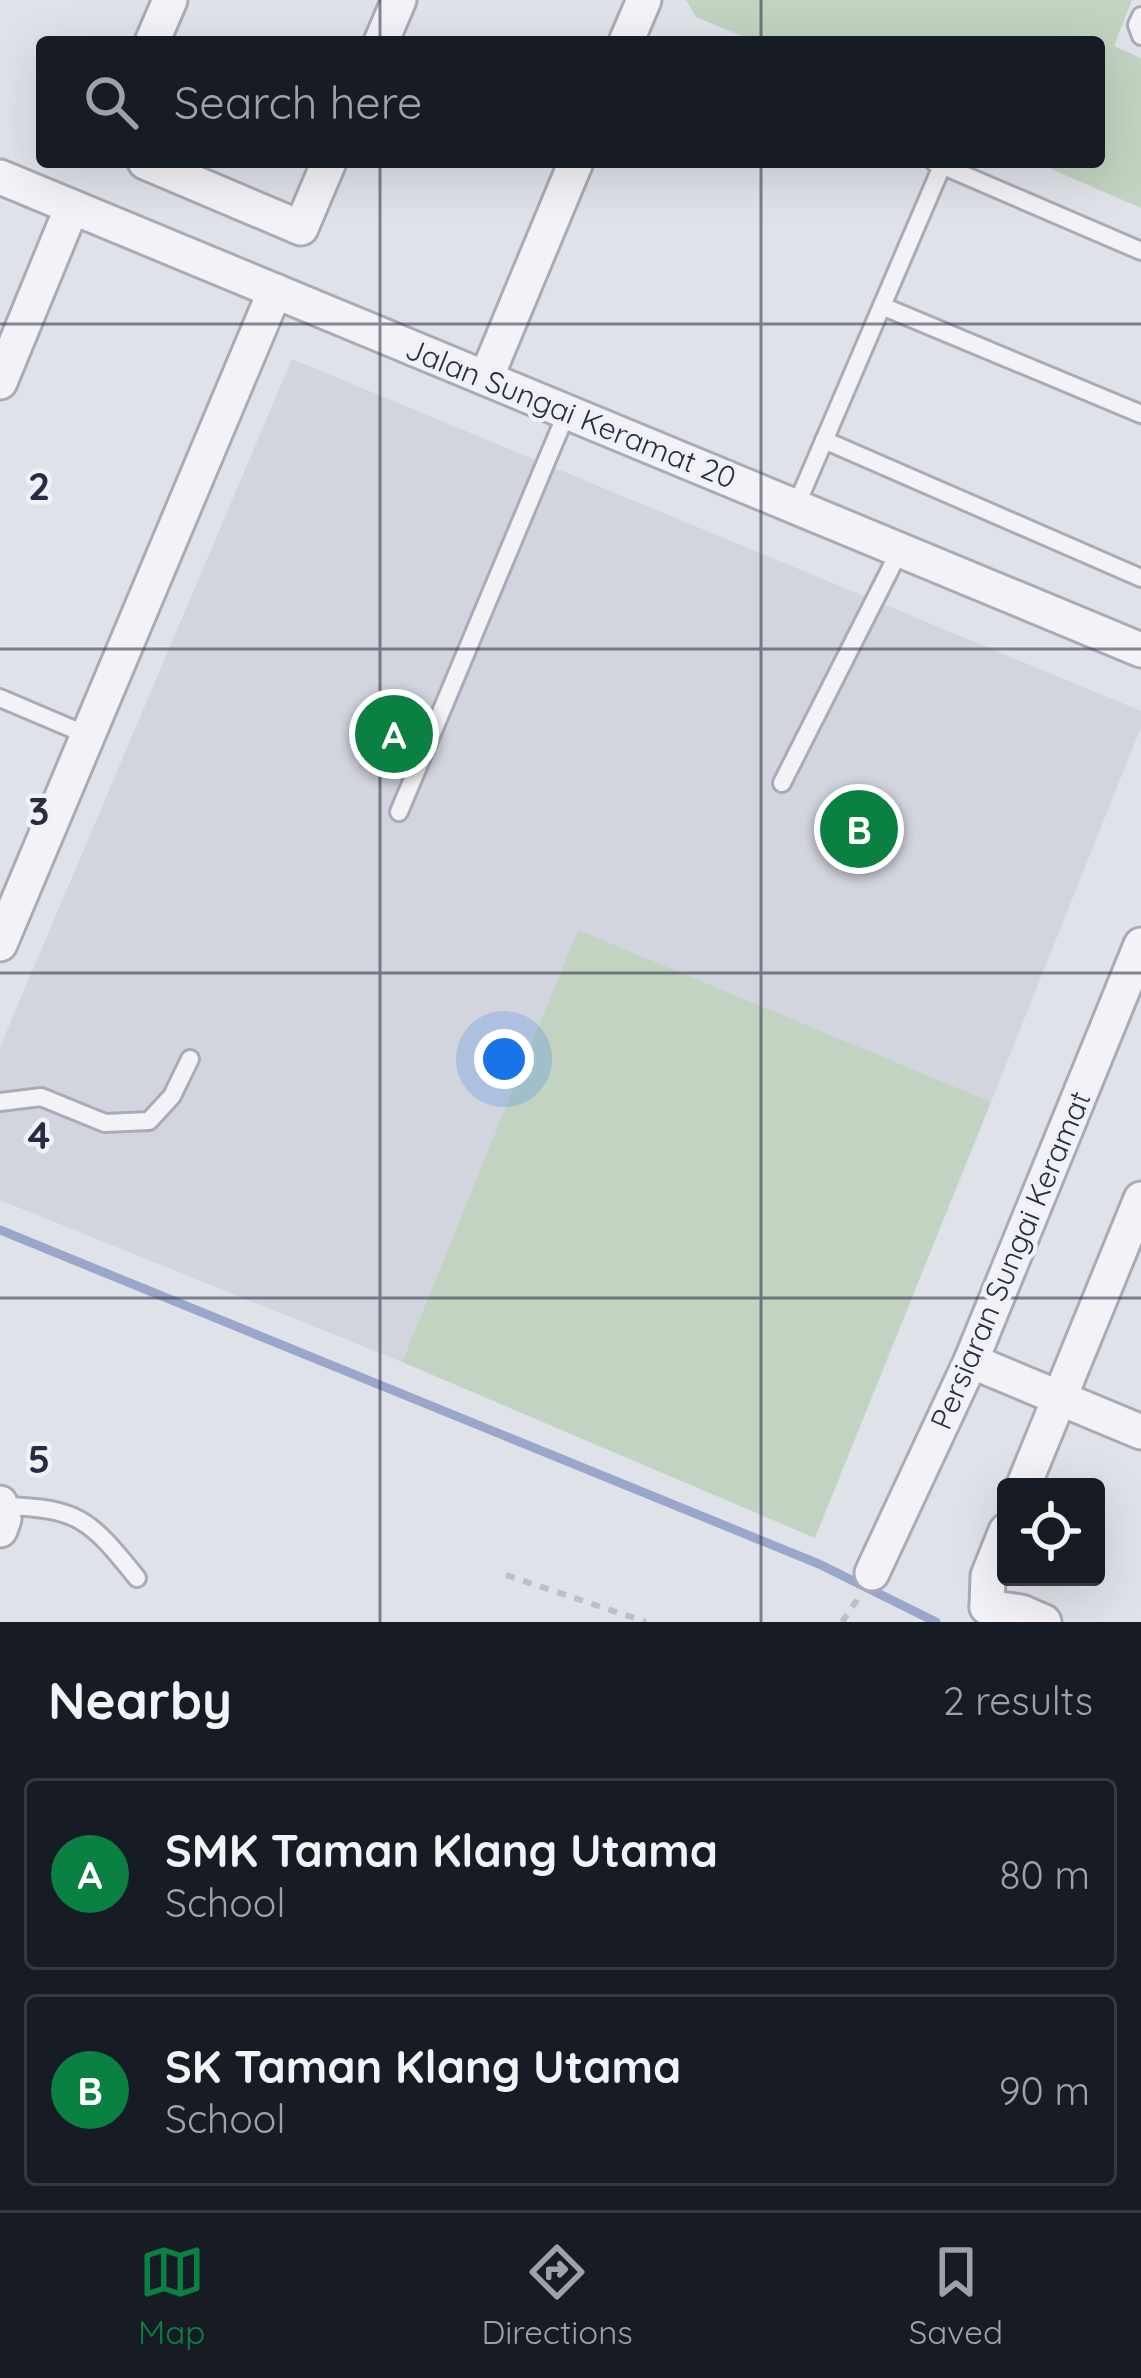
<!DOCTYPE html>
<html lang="en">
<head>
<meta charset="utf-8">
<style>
  :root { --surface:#171b24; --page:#20242c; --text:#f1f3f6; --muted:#9ea1a6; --line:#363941; --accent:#0b8043 }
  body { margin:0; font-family:Quicksand,sans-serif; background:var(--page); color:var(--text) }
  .controls { position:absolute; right:36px; bottom:36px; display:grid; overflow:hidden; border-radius:12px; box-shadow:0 12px 48px #0002 }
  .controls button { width:108px; height:108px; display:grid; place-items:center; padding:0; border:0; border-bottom:3px solid var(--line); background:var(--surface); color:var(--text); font:60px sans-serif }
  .you { position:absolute; left:504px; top:1059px; width:42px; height:42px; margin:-30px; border:9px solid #fff; border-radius:50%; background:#1a73e8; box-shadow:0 0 0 18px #1a73e833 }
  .badge { display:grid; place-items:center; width:78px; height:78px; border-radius:50%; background:var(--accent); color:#fff; font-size:39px; font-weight:700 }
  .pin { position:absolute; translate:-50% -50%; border:6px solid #fff; box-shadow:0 3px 12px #0006 }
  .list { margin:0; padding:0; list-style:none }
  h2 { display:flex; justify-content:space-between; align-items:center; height:156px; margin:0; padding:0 48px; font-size:51px }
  h2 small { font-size:39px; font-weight:400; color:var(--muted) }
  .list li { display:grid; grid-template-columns:78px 1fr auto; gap:36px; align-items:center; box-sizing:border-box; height:192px; margin:0 24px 24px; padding:0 24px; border:3px solid var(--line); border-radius:12px }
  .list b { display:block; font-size:45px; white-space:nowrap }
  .list p { margin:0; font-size:39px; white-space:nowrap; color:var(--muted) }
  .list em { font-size:39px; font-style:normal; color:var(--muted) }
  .icon { flex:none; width:66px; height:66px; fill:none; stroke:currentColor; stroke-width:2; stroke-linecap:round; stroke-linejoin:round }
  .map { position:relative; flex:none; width:1141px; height:1622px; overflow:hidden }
  .search { position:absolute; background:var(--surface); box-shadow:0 12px 48px #0002; left:36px; right:36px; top:36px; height:132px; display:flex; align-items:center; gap:30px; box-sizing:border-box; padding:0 42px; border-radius:12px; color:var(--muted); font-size:45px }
  .sheet { height:588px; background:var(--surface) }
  nav { display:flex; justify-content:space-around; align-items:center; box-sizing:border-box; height:168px; border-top:3px solid var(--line); background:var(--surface); font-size:33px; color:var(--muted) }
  nav a { display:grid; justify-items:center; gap:6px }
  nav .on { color:var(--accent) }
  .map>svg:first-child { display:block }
  .built { fill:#d2d4de }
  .green { fill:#c2d3c1 }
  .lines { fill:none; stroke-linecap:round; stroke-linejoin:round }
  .stream { stroke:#9aa7ca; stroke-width:9 }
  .service-casing { stroke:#a9abb7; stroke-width:22 }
  .minor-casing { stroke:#a9abb7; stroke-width:39 }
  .path { stroke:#bebfc8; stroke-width:6; stroke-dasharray:9 9; stroke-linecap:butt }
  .service { stroke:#f3f3f7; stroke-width:16 }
  .minor { stroke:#f3f3f7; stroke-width:33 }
  .grid { fill:none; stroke:#282c41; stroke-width:3; stroke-opacity:0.55 }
  .labels { text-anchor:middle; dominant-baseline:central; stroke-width:9; stroke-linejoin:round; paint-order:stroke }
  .street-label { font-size:30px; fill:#282c41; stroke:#eff1f7 }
  .grid-label { font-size:39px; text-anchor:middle; font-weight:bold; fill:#282c41; stroke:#eff1f7; stroke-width:9; stroke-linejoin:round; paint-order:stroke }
</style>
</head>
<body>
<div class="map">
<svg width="1141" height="1622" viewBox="0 0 1141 1622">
  <rect width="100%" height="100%" fill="#e0e2e9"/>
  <!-- built -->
  <polygon class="built" points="292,359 1141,711 1141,727 991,1102 578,931 402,1362 0,1200 0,1047"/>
  <!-- green -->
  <g class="green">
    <polygon points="686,0 1132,0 1114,46 1141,58 1141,208 1035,162 1099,162 1099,42 756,42 696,17"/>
    <polygon points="578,930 991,1102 815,1538 402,1362"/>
  </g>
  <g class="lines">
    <!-- stream -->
    <polyline class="stream" points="0,1230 819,1564 936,1622"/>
    <!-- service casing -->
    <g class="service-casing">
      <g id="service">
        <polyline points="1141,16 1137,25 1141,36"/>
        <polyline points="934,162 1141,251"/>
        <polyline points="882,306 1141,414"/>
        <polyline points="824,440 1141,578"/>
        <polyline points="796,506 942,166"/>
        <polyline points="0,698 87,735"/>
        <polyline points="782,783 900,550"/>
        <polyline points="399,812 567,412"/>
        <polyline points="0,1102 41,1097 105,1123 149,1121 172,1096 190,1059"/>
        <path d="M3 1506C80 1508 90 1520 137 1578"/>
      </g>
    </g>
    <!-- minor casing -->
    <g class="minor-casing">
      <g id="minor">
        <polyline points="152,42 170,0"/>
        <polyline points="381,42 399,0"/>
        <polyline points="626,42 644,0"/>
        <polyline points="145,162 301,228 329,162"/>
        <polyline points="0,177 1141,650"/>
        <polyline points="486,378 576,162"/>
        <polyline points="0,382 72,207"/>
        <polyline points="0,944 275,291"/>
        <polyline points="971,1361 1141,1432"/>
        <polyline points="1023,1487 1141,1199"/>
        <polyline points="0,1503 4,1519 0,1530"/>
        <polyline points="872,1573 971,1361 1141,945"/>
        <polyline points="987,1607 988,1576 1006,1531"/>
        <polyline points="987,1607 1021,1612 1044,1622"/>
      </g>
    </g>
    <!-- path -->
    <g class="path">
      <polyline points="506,1575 646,1622"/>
      <polyline points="842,1622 859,1597"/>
    </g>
    <!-- service -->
    <use href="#service" class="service"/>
    <!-- minor -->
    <use href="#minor" class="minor"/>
  </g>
  <!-- grid -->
  <path class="grid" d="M380 0V42M761 0V42M380 162V1622M761 162V1622M0 324H1141M0 649H1141M0 973H1141M0 1298H1141"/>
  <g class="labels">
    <!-- street labels -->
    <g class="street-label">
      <text transform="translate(571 413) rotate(22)">Jalan Sungai Keramat 20</text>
      <text transform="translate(1010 1260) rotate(-67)">Persiaran Sungai Keramat</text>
    </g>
  </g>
  <g class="grid-label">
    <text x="39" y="500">2</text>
    <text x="39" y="825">3</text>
    <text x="39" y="1149">4</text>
    <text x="39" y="1473">5</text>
  </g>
</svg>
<div class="controls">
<button><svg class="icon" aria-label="locate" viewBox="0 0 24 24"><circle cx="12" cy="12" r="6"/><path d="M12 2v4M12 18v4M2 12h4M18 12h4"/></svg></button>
</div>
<div class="you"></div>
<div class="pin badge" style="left:394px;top:734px">A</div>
<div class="pin badge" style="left:859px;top:829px">B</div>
<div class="search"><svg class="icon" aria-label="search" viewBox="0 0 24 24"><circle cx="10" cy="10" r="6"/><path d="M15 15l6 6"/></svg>Search here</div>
</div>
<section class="sheet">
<h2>Nearby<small>2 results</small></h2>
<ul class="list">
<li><span class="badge">A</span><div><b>SMK Taman Klang Utama</b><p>School</p></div><em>80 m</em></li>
<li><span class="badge">B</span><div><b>SK Taman Klang Utama</b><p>School</p></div><em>90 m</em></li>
</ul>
</section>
<nav>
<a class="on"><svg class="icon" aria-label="map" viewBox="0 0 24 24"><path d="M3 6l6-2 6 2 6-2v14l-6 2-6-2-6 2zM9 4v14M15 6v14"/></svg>Map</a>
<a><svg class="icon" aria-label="directions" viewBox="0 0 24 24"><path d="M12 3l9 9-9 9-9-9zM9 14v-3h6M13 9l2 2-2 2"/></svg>Directions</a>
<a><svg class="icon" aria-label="saved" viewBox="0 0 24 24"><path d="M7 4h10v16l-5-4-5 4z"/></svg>Saved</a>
</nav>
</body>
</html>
